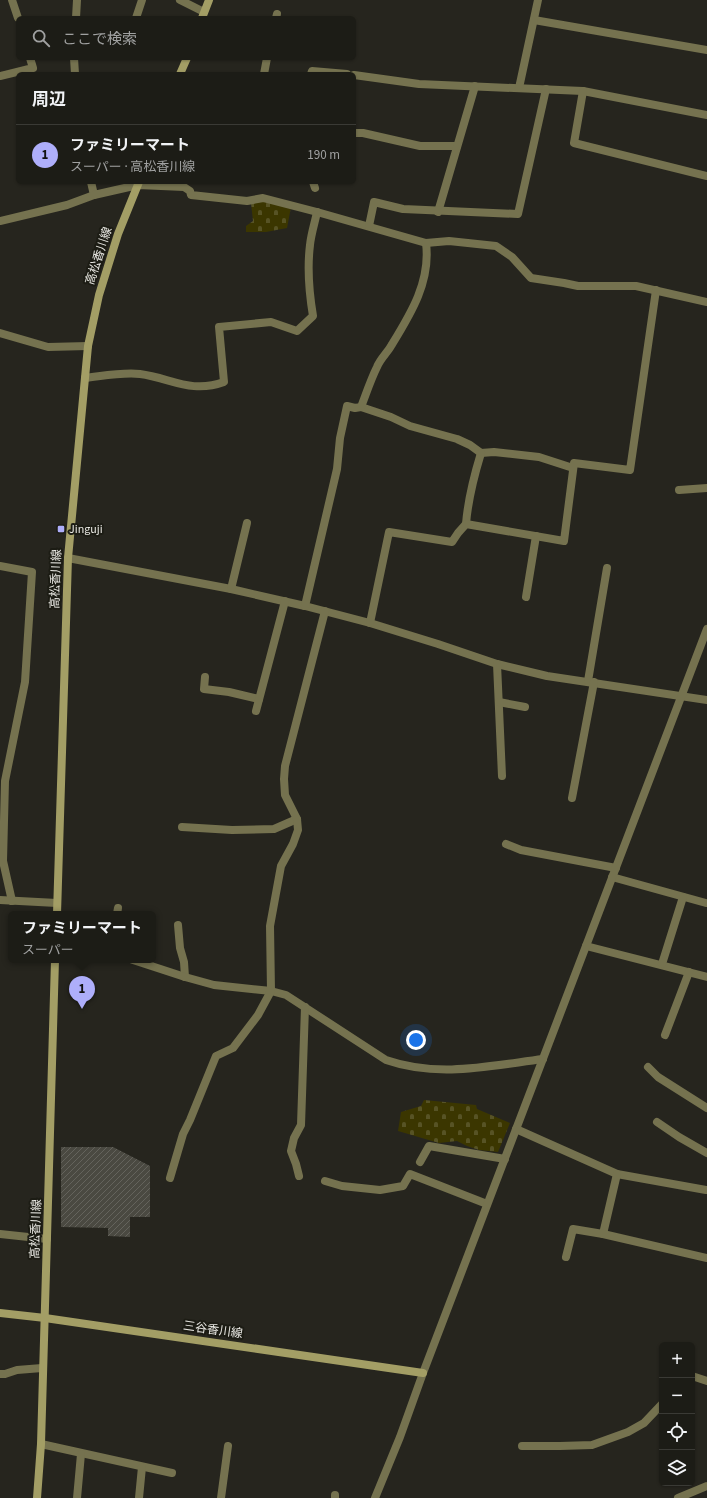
<!DOCTYPE html>
<html lang="ja">
<head>
<meta charset="utf-8">
<style>
  :root { --surface:#1c1c16; --page:#25251f; --text:#f1f3f6; --muted:#a0a1a1; --line:#3a3a35; --accent:#aeaefa }
  body { margin:0; font-family:"Source Sans 3","Noto Sans JP",sans-serif; background:var(--page); color:var(--text) }
  .controls { position:absolute; right:12px; bottom:12px; display:grid; overflow:hidden; border-radius:6px; box-shadow:0 1px 3px #0004 }
  .controls button { width:36px; height:36px; display:grid; place-items:center; padding:0; border:0; border-bottom:1px solid var(--line); background:var(--surface); color:var(--text); font:20px sans-serif }
  .you { position:absolute; left:416px; top:1040px; width:14px; height:14px; margin:-10px; border:3px solid #fff; border-radius:50%; background:#1a73e8; box-shadow:0 0 0 6px #1a73e833 }
  .badge { display:grid; place-items:center; width:26px; height:26px; border-radius:50%; background:var(--accent); color:#111; font-size:13px; font-weight:700 }
  .pin { position:absolute; translate:-50% -33px; filter:drop-shadow(0 1px 2px #0008) }
  .pin::after { content:''; position:absolute; top:21px; width:14px; height:12px; background:inherit; clip-path:polygon(0 0,100% 0,50% 100%) }
  .popup { position:absolute; left:8px; top:911px; width:148px; height:52px; box-sizing:border-box; display:grid; place-content:center; border-radius:6px; background:var(--surface); filter:drop-shadow(0 1px 3px #0005); font-size:13px; white-space:nowrap; color:var(--muted) }
  .popup b { font-size:15px; color:var(--text) }
  .popup::after { content:''; position:absolute; left:50%; top:100%; margin-left:-8px; border:8px solid transparent; border-top-color:var(--surface) }
  .list { margin:0; padding:0; list-style:none }
  h2 { display:flex; justify-content:space-between; align-items:center; height:52px; margin:0; padding:0 16px; font-size:17px }
  h2 small { font-size:13px; font-weight:400; color:var(--muted) }
  .list li { display:grid; grid-template-columns:26px 1fr auto; gap:12px; align-items:center; box-sizing:border-box; height:60px; padding:0 16px; border-top:1px solid var(--line) }
  .list b { display:block; font-size:15px; white-space:nowrap }
  .list p { margin:0; font-size:13px; white-space:nowrap; color:var(--muted) }
  .list em { font-size:13px; font-style:normal; color:var(--muted) }
  .icon { flex:none; width:22px; height:22px; fill:none; stroke:currentColor; stroke-width:2; stroke-linecap:round; stroke-linejoin:round }
  .map { position:relative; flex:none; width:707px; height:1498px; overflow:hidden }
  .search { position:absolute; background:var(--surface); box-shadow:0 1px 3px #0004; left:16px; top:16px; width:340px; height:44px; display:flex; align-items:center; gap:10px; box-sizing:border-box; padding:0 14px; border-radius:6px; color:var(--muted); font-size:15px }
  .panel { position:absolute; background:var(--surface); box-shadow:0 1px 3px #0004; left:16px; top:72px; width:340px; height:112px; border-radius:6px }
  .map>svg:first-child { display:block }
  .cemetery { fill:url(#cemetery-stones) }
  .building { fill:url(#building-hatch) }
  .lines { fill:none; stroke-linecap:round; stroke-linejoin:round }
  .minor { stroke:#75724f; stroke-width:8 }
  .secondary { stroke:#a39e65; stroke-width:8 }
  .poi-dot { fill:#aeaefa; stroke:#1c1c14; stroke-width:1.5 }
  .labels { text-anchor:middle; dominant-baseline:central; stroke-width:4; stroke-linejoin:round; paint-order:stroke }
  .street-label { font-size:12px; fill:#e9e8e3; stroke:#1c1c14 }
  .poi-label { font-size:12px; fill:#e9e8e3; stroke:#1c1c14; text-anchor:start }
</style>
</head>
<body>
<div class="map">
<svg width="707" height="1498" viewBox="0 0 707 1498">
  <defs>
    <pattern id="cemetery-stones" width="16" height="16" patternUnits="userSpaceOnUse"><rect width="16" height="16" fill="#3b3600"/><path d="M2 7V4a2 2 0 0 1 4 0v3zM10 15v-3a2 2 0 0 1 4 0v3z" fill="#575325"/></pattern>
    <pattern id="building-hatch" width="6" height="6" patternUnits="userSpaceOnUse"><rect width="6" height="6" fill="#4a4941"/><path d="M-1 1l2-2M0 6l6-6M5 7l2-2" fill="none" stroke="#64635c"/></pattern>
  </defs>
  <rect width="100%" height="100%" fill="#26251e"/>
  <!-- cemetery -->
  <g class="cemetery">
    <polygon points="265,201 291,207 287,228 266,232 246,232 246,226 253,221 251,203"/>
    <polygon points="424,1100 476,1105 477,1109 510,1123 498,1152 479,1150 467,1146 457,1141 439,1143 398,1131 401,1112 421,1106"/>
  </g>
  <!-- building -->
  <polygon class="building" points="61,1147 113,1147 150,1166 150,1217 130,1217 130,1237 108,1236 108,1228 61,1227"/>
  <g class="lines">
    <!-- minor -->
    <g class="minor">
      <polyline points="12,0 18,18"/>
      <polyline points="180,0 204,12"/>
      <polyline points="76,18 77,0"/>
      <polyline points="136,18 142,0"/>
      <polyline points="276,18 277,14"/>
      <polyline points="534,20 707,50"/>
      <polyline points="74,58 75,74"/>
      <polyline points="264,74 267,58"/>
      <polyline points="311,74 312,71 347,74"/>
      <polyline points="354,75 419,84 583,91 707,115"/>
      <polyline points="0,76 33,68 30,58"/>
      <polyline points="519,88 538,0"/>
      <polyline points="583,91 574,143 707,176"/>
      <polyline points="354,133 363,133 420,146 457,146"/>
      <polyline points="91,182 94,195"/>
      <polyline points="313,182 315,188"/>
      <polyline points="438,212 475,86"/>
      <polyline points="0,221 67,205 94,195 138,185 184,187 190,191 191,195 247,201 263,198 317,212 426,243 449,241 496,246 512,257 531,278 564,283 578,286 636,286 707,302"/>
      <polyline points="369,226 374,202 403,209 518,214 546,89"/>
      <polyline points="0,333 48,347 88,346"/>
      <path d="M85 378C103 376 122 372 140 374 171 378 191 394 224 382L219 327 271 322 297 331 313 316C309 292 307 269 310 245 311 234 315 222 317 212"/>
      <polyline points="361,407 391,417 410,426 457,439 470,445 481,453 494,452 539,457 573,468"/>
      <polyline points="679,490 707,488"/>
      <path d="M466 524C468 499 474 476 481 453"/>
      <polyline points="68,558 231,589 305,606 370,623 438,644 497,664 547,676 707,700"/>
      <polyline points="0,566 32,572 25,682 5,781 3,861 12,901"/>
      <polyline points="231,589 247,523"/>
      <polyline points="526,597 536,536"/>
      <path d="M305 606 337 469 340 438 347 406 355 408 361 407C366 394 371 379 377 367 380 359 387 353 391 346 410 315 431 282 426 243"/>
      <polyline points="370,623 389,532 452,542 458,533 466,524 564,541 574,463 630,470 656,290"/>
      <polyline points="497,664 502,776"/>
      <polyline points="205,677 204,689 229,692 259,699"/>
      <polyline points="588,681 607,568"/>
      <polyline points="499,702 525,707"/>
      <polyline points="256,711 285,601"/>
      <polyline points="572,798 594,682"/>
      <polyline points="182,827 232,830 274,829 297,819"/>
      <polyline points="506,844 521,850 616,868"/>
      <polyline points="612,877 706,903"/>
      <polyline points="0,900 57,903"/>
      <polyline points="117,914 118,908"/>
      <polyline points="178,925 180,948 184,962 185,977"/>
      <polyline points="586,946 707,977"/>
      <path d="M133 960 185 977 214 985 271 991 286 995 386 1060C438 1078 489 1066 543 1059"/>
      <polyline points="662,964 683,897"/>
      <polyline points="665,1035 689,972"/>
      <polyline points="648,1067 658,1077 707,1108"/>
      <polyline points="657,1122 679,1137 707,1153"/>
      <polyline points="516,1129 617,1174 706,1190"/>
      <polyline points="420,1162 429,1146 505,1159"/>
      <polyline points="299,1176 296,1164 291,1151 294,1138 301,1125 305,1007"/>
      <polyline points="170,1178 183,1134 190,1120 216,1056 233,1048 258,1015 271,991 270,926 281,866 293,844 298,830 297,819 285,795 284,779 285,766 325,611"/>
      <polyline points="325,1181 342,1186 380,1190 403,1186 410,1174 487,1204"/>
      <polyline points="0,1234 47,1239"/>
      <polyline points="603,1234 617,1174"/>
      <polyline points="566,1257 573,1229 603,1234 707,1258"/>
      <polyline points="0,1374 5,1374 17,1370 42,1368"/>
      <polyline points="692,1376 707,1381"/>
      <polyline points="41,1444 172,1473"/>
      <polyline points="522,1446 560,1446 592,1445 628,1432 644,1423 662,1404"/>
      <polyline points="335,1495 335,1498"/>
      <polyline points="77,1498 81,1454"/>
      <polyline points="139,1498 142,1467"/>
      <polyline points="221,1498 228,1446"/>
      <polyline points="375,1498 400,1437 423,1373 707,629"/>
      <polyline points="678,1498 707,1486"/>
    </g>
    <!-- secondary -->
    <g class="secondary">
      <polyline points="202,18 209,0"/>
      <polyline points="180,74 187,58"/>
      <polyline points="57,914 68,558 88,346 99,295 118,234 139,182"/>
      <polyline points="0,1313 45,1318 423,1373"/>
      <polyline points="37,1498 41,1444 55,960"/>
    </g>
  </g>
  <!-- markers -->
  <rect class="poi-dot" x="57" y="525" width="8" height="8" rx="2"/>
  <g class="labels">
    <!-- street labels -->
    <g class="street-label">
      <text transform="translate(99 256) rotate(-72)">高松香川線</text>
      <text transform="translate(56 579) rotate(-88)">高松香川線</text>
      <text transform="translate(36 1229) rotate(-88)">高松香川線</text>
      <text transform="translate(213 1330) rotate(8)">三谷香川線</text>
    </g>
    <!-- poi labels -->
    <g class="poi-label">
      <text x="69" y="529">Jinguji</text>
    </g>
  </g>
</svg>
<div class="controls">
<button>+</button>
<button>−</button>
<button><svg class="icon" aria-label="locate" viewBox="0 0 24 24"><circle cx="12" cy="12" r="6"/><path d="M12 2v4M12 18v4M2 12h4M18 12h4"/></svg></button>
<button><svg class="icon" aria-label="layers" viewBox="0 0 24 24"><path d="M12 4l9 5-9 5-9-5zM3 14l9 5 9-5"/></svg></button>
</div>
<div class="you"></div>
<div class="pin badge" style="left:82px;top:1009px">1</div>
<div class="popup"><b>ファミリーマート</b>スーパー</div>
<div class="search"><svg class="icon" aria-label="search" viewBox="0 0 24 24"><circle cx="10" cy="10" r="6"/><path d="M15 15l6 6"/></svg>ここで検索</div>
<section class="panel">
<h2>周辺<small></small></h2>
<ul class="list">
<li><span class="badge">1</span><div><b>ファミリーマート</b><p>スーパー · 高松香川線</p></div><em>190 m</em></li>
</ul>
</section>
</div>
</body>
</html>
